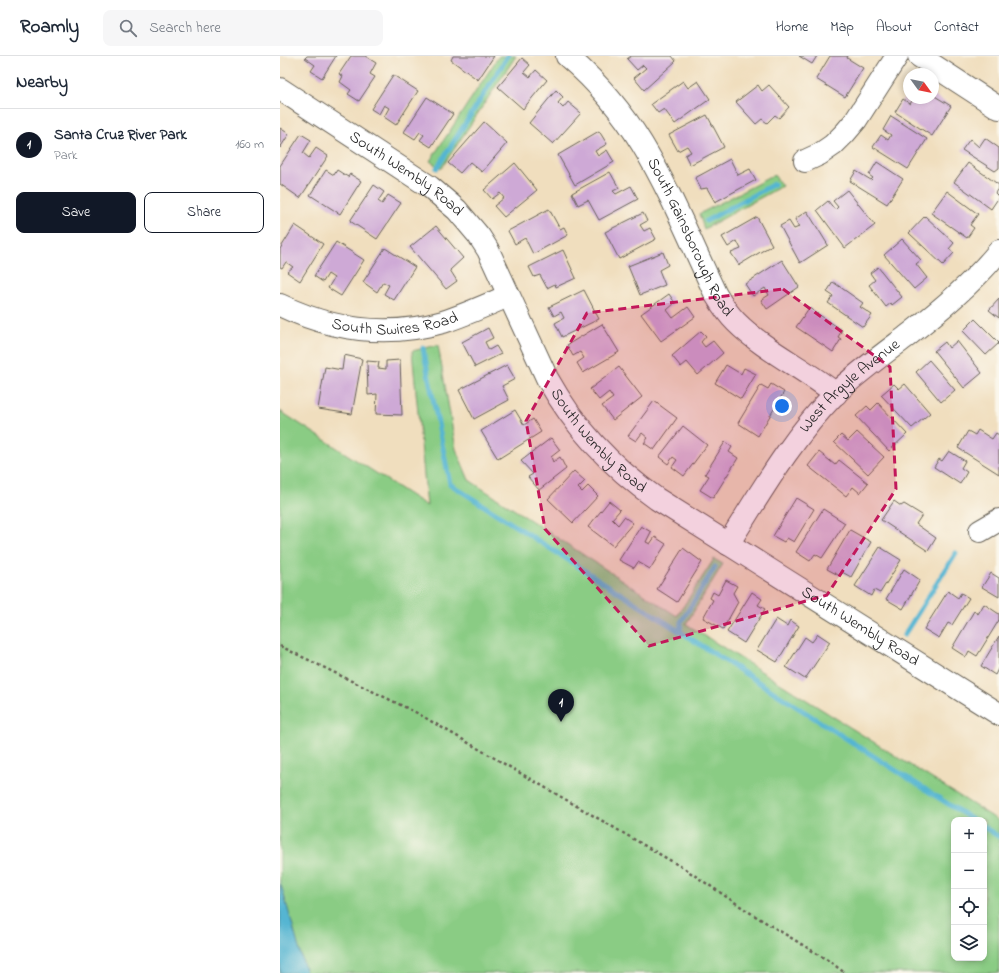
<!DOCTYPE html>
<html lang="en">
<head>
<meta charset="utf-8">
<style>
  :root { --surface:#fff; --page:#f6f6f7; --text:#1f2937; --muted:#747a83; --line:#e0e1e3; --accent:#111827 }
  body { margin:0; font-family:"Indie Flower",sans-serif; background:var(--page); color:var(--text) }
  .controls { position:absolute; right:12px; bottom:12px; display:grid; overflow:hidden; border-radius:8px; box-shadow:0 2px 6px #0003 }
  .controls button { width:36px; height:36px; display:grid; place-items:center; padding:0; border:0; border-bottom:1px solid var(--line); background:var(--surface); color:var(--text); font:20px sans-serif }
  .compass { position:absolute; left:623px; top:12px; width:36px; height:36px; border-radius:50%; background:var(--surface); box-shadow:0 2px 6px #0003; rotate:123deg }
  .you { position:absolute; left:502px; top:350px; width:14px; height:14px; margin:-10px; border:3px solid #fff; border-radius:50%; background:#1a73e8; box-shadow:0 0 0 6px #1a73e833 }
  .badge { display:grid; place-items:center; width:26px; height:26px; border-radius:50%; background:var(--accent); color:#fff; font-size:13px; font-weight:700 }
  .pin { position:absolute; translate:-50% -33px; filter:drop-shadow(0 1px 2px #0008) }
  .pin::after { content:''; position:absolute; top:21px; width:14px; height:12px; background:inherit; clip-path:polygon(0 0,100% 0,50% 100%) }
  .list { margin:0; padding:0; list-style:none }
  h2 { display:flex; justify-content:space-between; align-items:center; height:52px; margin:0; padding:0 16px; font-size:17px }
  h2 small { font-size:13px; font-weight:400; color:var(--muted) }
  .list li { display:grid; grid-template-columns:26px 1fr auto; gap:12px; align-items:center; box-sizing:border-box; height:72px; padding:0 16px; border-top:1px solid var(--line) }
  .list b { display:block; font-size:15px; white-space:nowrap }
  .list p { margin:0; font-size:13px; white-space:nowrap; color:var(--muted) }
  .list em { font-size:13px; font-style:normal; color:var(--muted) }
  .actions { display:flex; gap:8px; padding:12px 16px }
  .actions a { flex:1; padding:9px 0; border:1px solid var(--accent); border-radius:8px; text-align:center; font-size:14px; color:var(--accent) }
  .actions .main { background:var(--accent); color:#fff }
  .icon { flex:none; width:22px; height:22px; fill:none; stroke:currentColor; stroke-width:2; stroke-linecap:round; stroke-linejoin:round }
  .map { position:relative; flex:none; width:719px; height:917px; overflow:hidden }
  header { display:flex; align-items:center; gap:24px; box-sizing:border-box; height:56px; padding:0 20px; background:var(--surface); border-bottom:1px solid var(--line) }
  header strong { font-size:19px }
  nav { display:flex; gap:22px; margin-inline-start:auto; font-size:14px }
  .search { width:280px; height:36px; background:var(--page); display:flex; align-items:center; gap:10px; box-sizing:border-box; padding:0 14px; border-radius:8px; color:var(--muted); font-size:15px }
  main { display:flex }
  aside { flex:1; background:var(--surface) }
  .map>svg:first-child { display:block }
  .green { fill:#8acc84; stroke:#537450; fill-rule:evenodd }
  .water { fill:#54b5d2; stroke:#386877 }
  .lines { fill:none; stroke-linecap:round; stroke-linejoin:round }
  .stream { stroke:#54b5d2; stroke-width:5 }
  .building { fill:#cea9d6 }
  .minor-casing { stroke:#666055; stroke-width:24 }
  .path { stroke:#666055; stroke-width:2.5; stroke-dasharray:3 3; stroke-linecap:butt }
  .minor { stroke:#fff; stroke-width:22 }
  .marked { fill:#c2185b; fill-opacity:0.2; stroke:#c2185b; stroke-width:3; stroke-dasharray:8 5; stroke-linejoin:round }
  .labels { text-anchor:middle; dominant-baseline:central; stroke-width:3.5; stroke-linejoin:round; paint-order:stroke }
  .street-label { font-size:16px; fill:#1c1c1c; stroke:#fbf7ec }
</style>
</head>
<body>
<header>
<strong>Roamly</strong>
<div class="search"><svg class="icon" aria-label="search" viewBox="0 0 24 24"><circle cx="10" cy="10" r="6"/><path d="M15 15l6 6"/></svg>Search here</div>
<nav><a>Home</a><a>Map</a><a>About</a><a>Contact</a></nav>
</header>
<main>
<aside>
<h2>Nearby<small></small></h2>
<ul class="list">
<li><span class="badge">1</span><div><b>Santa Cruz River Park</b><p>Park</p></div><em>160 m</em></li>
</ul>
<div class="actions"><a class="main">Save</a><a>Share</a></div>
</aside>
<div class="map">
<svg width="719" height="917" viewBox="0 0 719 917">
  <rect width="100%" height="100%" fill="#fbf7ec"/>
  <filter id="ink" filterUnits="userSpaceOnUse"><feTurbulence type="fractalNoise" baseFrequency=".025" numOctaves="2"/><feDisplacementMap in="SourceGraphic" scale="8" xChannelSelector="R" yChannelSelector="G"/><feConvolveMatrix kernelMatrix="1 2 1 2 8 2 1 2 1" color-interpolation-filters="sRGB"/></filter>
  <filter id="wash" filterUnits="userSpaceOnUse"><feTurbulence type="fractalNoise" baseFrequency=".012" numOctaves="4" result="noise"/><feDisplacementMap in="SourceGraphic" scale="16" xChannelSelector="R" yChannelSelector="G"/><feGaussianBlur stdDeviation="0.9" result="paint"/><feColorMatrix in="noise" values="0 0 0 0 0 0 0 0 0 0 0 0 0 0 0 0 0 1.4 0 .05"/><feComposite in="paint" operator="in"/></filter>
  <g filter="url(#wash)">
    <rect width="100%" height="100%" fill="#f0debe"/>
    <!-- green -->
    <g class="green">
      <polygon points="219,0 236,0 161,113 150,105"/>
      <polygon points="494,119 502,130 424,173 419,158"/>
      <path d="M158 289 176 393 189 424 397 560 434 503 443 508 406 568 719 765V917H0V355L147 450 132 295ZM674 764H704V902H674Z"/>
    </g>
    <!-- water -->
    <polygon class="water" points="0,825 26,917 0,917"/>
    <g class="lines">
      <!-- stream -->
      <g class="stream">
        <polyline points="157,112 228,0"/>
        <polyline points="426,165 494,128"/>
        <polyline points="143,292 170,428 693,764"/>
        <polyline points="400,576 401,566 435,511"/>
        <polyline points="624,579 676,497"/>
        <polyline points="704,771 719,781"/>
      </g>
    </g>
    <g id="blocks">
      <!-- building -->
      <g class="building">
        <polygon points="27,0 56,0 42,22 31,15 35,9 25,2"/>
        <polygon points="71,0 85,0 96,7 90,18 95,21 79,45 68,38 71,34 60,26 63,20 59,18"/>
        <polygon points="173,0 214,0 198,24 171,4"/>
        <polygon points="351,0 392,0 396,5 364,34 354,22 366,12 363,9 357,14 347,3"/>
        <polygon points="519,0 537,0 532,8"/>
        <polygon points="550,0 568,0 567,2 583,12 565,41 536,23"/>
        <polygon points="242,2 250,9 244,16 250,21 256,14 267,24 243,53 218,31"/>
        <polygon points="113,19 138,35 116,69 104,61 109,52 104,49 99,58 91,53"/>
        <polygon points="403,25 408,32 418,25 430,43 395,68 384,53 378,57 371,48"/>
        <polygon points="478,29 482,35 489,29 509,51 499,62 495,59 487,67 482,63 476,68 456,46"/>
        <polygon points="276,34 283,41 278,47 283,52 288,46 301,57 273,88 249,67"/>
        <polygon points="653,39 671,50 652,80 615,56 623,43 630,48 634,42 653,42"/>
        <polygon points="147,41 173,58 151,91 140,84 144,79 140,76 135,83 124,76"/>
        <polygon points="427,59 444,91 410,109 405,99 411,96 407,90 398,95 389,79"/>
        <polygon points="611,60 647,83 628,113 593,91 601,79 608,84 611,79 603,74"/>
        <polygon points="204,66 227,87 202,116 190,106 180,117 168,107"/>
        <polygon points="0,72 9,78 0,92"/>
        <polygon points="319,75 327,88 315,95 318,100 327,94 334,106 295,129 278,99"/>
        <polygon points="21,78 31,84 23,97 29,102 36,92 48,100 20,142 0,128 0,110"/>
        <polygon points="705,82 719,92 719,112 715,115 682,94 690,83 699,91"/>
        <polygon points="450,103 458,119 470,113 476,124 435,146 427,132 421,133 415,122"/>
        <polygon points="597,106 623,123 607,148 570,125 576,115 591,124 593,122 589,119"/>
        <polygon points="235,107 257,134 224,161 214,150 224,142 220,137 212,143 204,134"/>
        <polygon points="688,107 719,129 719,131 715,137 719,141 711,153 674,126"/>
        <polygon points="46,114 54,119 57,114 68,121 70,118 81,125 60,158 30,139"/>
        <polygon points="330,116 339,132 333,135 336,138 351,130 358,143 319,164 308,144 298,149 292,137"/>
        <polygon points="94,129 104,136 98,145 102,148 108,139 121,147 97,183 70,165"/>
        <polygon points="567,134 595,169 565,192 537,154 548,145 555,154 558,151 553,145"/>
        <polygon points="667,135 698,158 690,169 694,172 687,182 651,157"/>
        <polygon points="269,153 280,173 284,171 288,179 253,198 245,182 235,188 228,175"/>
        <polygon points="527,155 548,189 520,207 500,170 509,165 514,173 519,171 515,163"/>
        <polygon points="363,157 367,165 360,169 364,175 370,172 376,183 339,203 325,176"/>
        <polygon points="645,160 674,187 669,193 674,197 663,209 629,177"/>
        <polygon points="477,161 492,189 459,209 451,197 461,193 457,185 448,191 442,181"/>
        <polygon points="15,169 43,188 20,225 7,216 13,211 6,206 2,212 0,211 0,193"/>
        <polygon points="156,170 183,202 170,214 177,225 166,233 130,191"/>
        <polygon points="622,183 641,204 636,208 647,222 634,233 604,199"/>
        <polygon points="56,186 84,204 61,240 48,232 54,222 48,218 43,226 34,220"/>
        <polygon points="105,192 135,211 114,244 104,238 109,229 103,226 97,236 83,226"/>
        <polygon points="283,194 296,222 276,231 275,228 267,232 260,219 254,221 249,211"/>
        <polygon points="383,196 388,209 379,214 385,229 360,239 348,210"/>
        <polygon points="502,204 519,231 487,253 481,244 489,239 485,232 473,240 465,228"/>
        <polygon points="598,211 622,241 612,249 611,247 606,251 589,229 595,224 590,217"/>
        <polygon points="553,226 583,247 580,251 592,259 583,271 548,247 553,240 547,236"/>
        <polygon points="304,234 319,263 282,281 275,267 284,262 281,256 274,260 269,251"/>
        <polygon points="389,238 395,247 387,254 393,262 408,251 415,261 381,285 361,258"/>
        <polygon points="719,243 719,262 709,254"/>
        <polygon points="529,252 562,274 558,281 561,283 553,296 516,271"/>
        <polygon points="695,263 719,287 706,299 683,275"/>
        <polygon points="322,268 339,296 303,317 297,307 304,302 300,296 293,300 287,289"/>
        <polygon points="208,272 213,282 205,286 209,294 216,290 221,298 195,311 182,286"/>
        <polygon points="421,275 426,280 421,286 425,291 433,285 443,297 418,319 407,306 401,311 392,300"/>
        <polygon points="677,285 702,317 684,332 654,295 665,286 669,292"/>
        <polygon points="64,299 82,303 72,358 38,353 45,311 62,314"/>
        <polygon points="120,304 122,359 96,358 97,338 88,339 87,305 99,306 98,312 106,313 106,305"/>
        <polygon points="649,304 675,334 661,346 636,316"/>
        <polygon points="227,309 235,323 222,330 229,344 194,363 179,334"/>
        <polygon points="446,309 461,318 464,312 476,318 461,343 435,327"/>
        <polygon points="339,311 362,341 333,364 322,350 333,342 329,336 319,344 310,333"/>
        <polygon points="491,328 504,336 478,380 458,367 481,329 488,333"/>
        <polygon points="614,328 619,333 625,328 650,357 632,372 601,339"/>
        <polygon points="374,345 397,362 374,394 364,387 368,382 362,377 356,385 348,380"/>
        <polygon points="598,347 627,378 609,395 576,360 587,350 591,354"/>
        <polygon points="235,354 244,369 253,363 261,376 218,403 201,375"/>
        <polygon points="403,370 427,389 404,420 392,411 397,404 393,401 388,408 379,401"/>
        <polygon points="698,374 712,383 716,377 719,379 719,418 678,392 688,375 695,379"/>
        <polygon points="577,376 604,401 588,418 554,386 561,379 568,385"/>
        <polygon points="271,382 280,394 271,401 273,406 280,401 286,413 259,434 248,421 253,418 241,405"/>
        <polygon points="445,386 452,391 449,396 458,402 433,442 420,434 429,420 425,418"/>
        <polygon points="669,395 685,405 681,412 687,416 680,428 654,411 659,403 662,405"/>
        <polygon points="539,396 555,409 559,404 588,427 580,437 573,431 566,440 528,410"/>
        <polygon points="294,415 305,425 298,432 302,436 308,430 318,440 293,467 268,443"/>
        <polygon points="516,442 534,453 514,486 507,482 504,486 493,480"/>
        <polygon points="329,445 340,454 332,463 338,469 344,461 353,467 333,490 308,471"/>
        <polygon points="614,445 621,450 624,448 642,459 636,468 656,482 648,495 601,464"/>
        <polygon points="543,453 565,467 542,502 535,498 530,505 516,496"/>
        <polygon points="361,470 371,476 366,486 370,488 375,481 386,488 370,513 358,506 354,512 339,504"/>
        <polygon points="570,474 591,486 571,521 562,516 560,520 547,513"/>
        <polygon points="600,491 621,504 600,537 594,534 591,540 575,530"/>
        <polygon points="403,492 422,506 397,546 377,533"/>
        <polygon points="624,513 640,524 623,553 606,543"/>
        <polygon points="711,517 719,522 719,541 702,531"/>
        <polygon points="446,524 457,530 453,537 458,546 443,573 423,562 433,544 430,542 433,536 438,539"/>
        <polygon points="668,535 678,542 681,537 689,542 672,569 668,567 659,582 644,573"/>
        <polygon points="472,536 482,543 478,549 485,553 464,587 447,576"/>
        <polygon points="704,548 719,558 719,564 697,600 689,595 686,601 672,592 694,555 698,558"/>
        <polygon points="496,563 507,570 510,564 519,570 497,606 477,594"/>
        <polygon points="538,578 550,586 525,623 506,611 525,581 532,586"/>
        <polygon points="719,580 719,611 715,619 701,610"/>
      </g>
    </g>
  </g>
  <g filter="url(#ink)">
    <use href="#blocks" fill-opacity="0" stroke="#666055" stroke-width="1"/>
    <g class="lines">
      <!-- minor casing -->
      <g class="minor-casing">
        <g id="minor">
          <path id="s1" d="M287 0C316 25 342 55 362 88 391 136 412 189 436 239 442 249 448 258 456 266 485 295 524 312 556 338"/>
          <polyline points="639,0 719,52"/>
          <path id="s2" d="M0 33 150 131 177 154 199 180 208 194 267 322C295 372 330 410 377 443L719 658"/>
          <polyline points="525,105 540,98 553,89 565,77 576,64 617,0"/>
          <path id="s3" d="M0 249C52 274 107 282 163 266 185 259 207 249 228 240"/>
          <polyline points="700,475 719,464"/>
          <path id="s4" d="M448 488C481 436 512 382 555 338 577 317 602 299 626 281 659 255 692 228 719 195"/>
        </g>
      </g>
      <!-- path -->
      <polyline class="path" points="0,590 137,657 405,813 472,858 549,905 565,917"/>
      <!-- minor -->
      <use href="#minor" class="minor"/>
    </g>
  </g>
  <!-- marked area -->
  <path class="marked" d="M503 233 610 311 616 433 547 539 369 590 265 473 246 365 307 257Z"/>
  <g class="labels">
    <!-- street labels -->
    <g class="street-label">
      <text stroke="none"><textPath href="#s2" startOffset="152">South Wembly Road</textPath></text>
      <text stroke="none"><textPath href="#s1" startOffset="221">South Gainsborough Road</textPath></text>
      <text stroke="none"><textPath href="#s3" startOffset="119">South Swires Road</textPath></text>
      <text stroke="none"><textPath href="#s4" startOffset="201">West Argyle Avenue</textPath></text>
      <text stroke="none"><textPath href="#s2" startOffset="488">South Wembly Road</textPath></text>
      <text stroke="none"><textPath href="#s2" startOffset="811">South Wembly Road</textPath></text>
    </g>
  </g>
</svg>
<div class="controls">
<button>+</button>
<button>−</button>
<button><svg class="icon" aria-label="locate" viewBox="0 0 24 24"><circle cx="12" cy="12" r="6"/><path d="M12 2v4M12 18v4M2 12h4M18 12h4"/></svg></button>
<button><svg class="icon" aria-label="layers" viewBox="0 0 24 24"><path d="M12 4l9 5-9 5-9-5zM3 14l9 5 9-5"/></svg></button>
</div>
<svg class="compass" viewBox="-18 -18 36 36"><path d="M0-13l5 13h-10z" fill="#e53935"/><path d="M0 13l5-13h-10z" fill="#747a83"/></svg>
<div class="you"></div>
<div class="pin badge" style="left:281px;top:666px">1</div>
</div>
</main>
</body>
</html>
